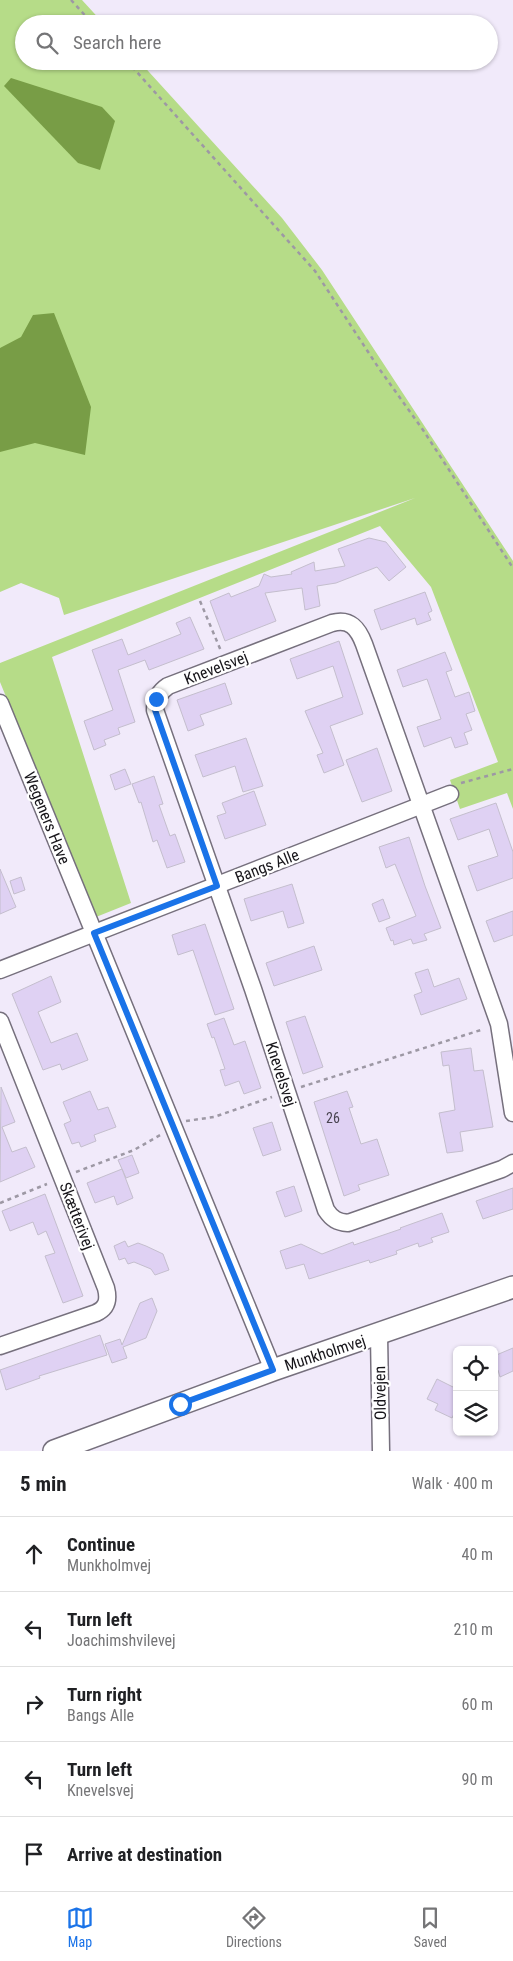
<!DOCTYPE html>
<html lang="en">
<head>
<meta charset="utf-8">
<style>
  :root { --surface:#fff; --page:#f6f6f6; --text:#202124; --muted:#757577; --line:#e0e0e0; --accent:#1a73e8 }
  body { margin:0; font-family:"Roboto Condensed",sans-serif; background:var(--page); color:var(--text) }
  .controls { position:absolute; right:15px; bottom:15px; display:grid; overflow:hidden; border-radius:8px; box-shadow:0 1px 4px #0004 }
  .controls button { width:45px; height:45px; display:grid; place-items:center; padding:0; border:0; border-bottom:1px solid var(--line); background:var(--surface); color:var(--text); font:25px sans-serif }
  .stop { position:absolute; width:15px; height:15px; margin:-11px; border:4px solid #1a73e8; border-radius:50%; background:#fff }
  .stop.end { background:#1a73e8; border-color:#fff; box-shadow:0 1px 5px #0008 }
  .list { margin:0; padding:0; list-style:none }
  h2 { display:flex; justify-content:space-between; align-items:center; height:65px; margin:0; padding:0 20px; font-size:21px }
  h2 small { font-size:16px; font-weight:400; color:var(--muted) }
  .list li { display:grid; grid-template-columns:32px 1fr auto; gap:15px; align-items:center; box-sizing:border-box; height:75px; padding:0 20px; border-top:1px solid var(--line) }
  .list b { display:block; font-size:19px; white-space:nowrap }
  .list p { margin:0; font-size:16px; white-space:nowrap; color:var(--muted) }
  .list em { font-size:16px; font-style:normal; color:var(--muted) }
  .icon { flex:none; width:28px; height:28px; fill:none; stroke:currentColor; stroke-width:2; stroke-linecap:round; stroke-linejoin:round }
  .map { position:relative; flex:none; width:513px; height:1451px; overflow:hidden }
  .search { position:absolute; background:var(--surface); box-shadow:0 1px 4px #0004; left:15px; right:15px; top:15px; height:55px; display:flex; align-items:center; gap:12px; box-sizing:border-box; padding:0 18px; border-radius:28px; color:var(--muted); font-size:19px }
  .sheet { height:440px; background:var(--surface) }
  nav { display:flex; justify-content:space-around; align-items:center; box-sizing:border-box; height:70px; border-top:1px solid var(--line); background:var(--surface); font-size:14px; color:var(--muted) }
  nav a { display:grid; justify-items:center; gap:2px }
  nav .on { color:var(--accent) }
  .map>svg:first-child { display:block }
  .green { fill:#b6dc88 }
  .water { fill:#789d46 }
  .building { fill:#dfd1f3; stroke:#c4becd }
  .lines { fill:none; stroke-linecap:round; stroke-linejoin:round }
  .minor-casing { stroke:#76707d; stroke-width:19 }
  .tertiary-casing { stroke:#76707d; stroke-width:24 }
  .path { stroke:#9d98a4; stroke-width:2.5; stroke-dasharray:4 4; stroke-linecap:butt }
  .minor { stroke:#fff; stroke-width:16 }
  .tertiary { stroke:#fff; stroke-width:21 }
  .route { stroke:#1a73e8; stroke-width:6 }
  .labels { text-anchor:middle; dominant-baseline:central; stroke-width:4.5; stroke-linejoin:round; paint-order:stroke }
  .number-label { font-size:14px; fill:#494450 }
  .street-label { font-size:16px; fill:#17151a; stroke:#fff }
</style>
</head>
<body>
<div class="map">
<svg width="513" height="1451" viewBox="0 0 513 1451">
  <rect width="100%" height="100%" fill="#f1eafa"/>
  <!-- green -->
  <polygon class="green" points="0,0 82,0 104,24 24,24 24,61 139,61 282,218 322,270 513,561 513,809 507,793 460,809 450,780 498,762 431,587 380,526 52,657 131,903 96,917 0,682 0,663 415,498 64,615 59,598 21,583 0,592"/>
  <!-- water -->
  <g class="water">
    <polygon points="11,78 102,107 115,121 100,170 78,163 4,86"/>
    <polygon points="54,313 91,407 85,455 35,443 0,452 0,348 21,337 33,315"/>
  </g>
  <!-- building -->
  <g class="building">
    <polygon points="369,538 386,542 406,567 389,581 377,567 336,583 317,586 320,606 305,610 302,588 265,593 276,621 225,641 210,601 229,593 231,597 259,586 264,574 271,577 292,574 291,572 314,562 315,571 345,566 338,549"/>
    <polygon points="425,592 432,611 428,613 431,620 417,625 415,618 381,630 374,610"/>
    <polygon points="190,617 204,649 149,670 145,660 118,670 135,722 118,728 120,734 104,740 106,745 94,750 84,721 113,710 92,650 122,639 128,655 181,634 176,623"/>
    <polygon points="339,641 363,714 330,726 344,765 324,773 317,755 323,753 305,711 343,697 333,666 297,679 290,659"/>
    <polygon points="445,652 452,670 446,672 455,697 469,692 475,711 466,714 472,730 464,733 468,744 455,748 451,737 424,747 417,727 441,719 427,679 403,687 397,670"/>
    <polygon points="225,683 232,704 200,715 204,725 188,731 177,700"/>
    <polygon points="246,738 263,786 243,792 235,766 203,777 195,755"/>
    <polygon points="377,748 392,791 362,802 346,760"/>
    <polygon points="125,769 131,784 115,790 110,775"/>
    <polygon points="154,776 163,804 159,805 170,836 175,834 185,862 167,868 157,840 153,842 141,802 139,803 132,784"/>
    <polygon points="254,791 266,825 225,839 217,816 226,813 222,803"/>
    <polygon points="496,803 513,852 513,878 477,891 468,866 498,856 489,829 458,840 450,819"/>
    <polygon points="409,837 425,886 441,928 424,934 427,940 413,944 411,939 394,945 393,940 391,941 386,928 416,916 395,864 386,868 379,847"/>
    <polygon points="0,869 16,907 0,914"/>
    <polygon points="21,877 25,890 14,894 10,881"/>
    <polygon points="292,884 304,923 288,928 283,911 251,921 244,899"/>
    <polygon points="383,899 390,918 379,922 372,904"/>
    <polygon points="513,911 513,935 494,942 486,921"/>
    <polygon points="205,924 234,1009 215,1015 193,950 178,955 172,935"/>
    <polygon points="314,946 322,970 274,986 266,963"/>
    <polygon points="428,969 434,987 459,978 467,999 421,1015 414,995 422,992 415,973"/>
    <polygon points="51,976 61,1002 38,1012 51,1043 77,1033 88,1060 62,1070 60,1064 43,1070 12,994"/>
    <polygon points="305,1016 323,1067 303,1074 286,1022"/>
    <polygon points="224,1018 234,1045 245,1041 261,1088 244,1094 239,1081 225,1086 220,1070 225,1069 214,1037 212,1038 207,1024"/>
    <polygon points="471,1048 474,1071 483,1070 493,1127 460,1132 463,1151 447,1153 439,1113 455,1110 449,1065 443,1066 441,1052"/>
    <polygon points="1,1087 15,1122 2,1127 12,1152 26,1147 35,1167 0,1182"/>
    <polygon points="90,1091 98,1110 108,1107 116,1127 94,1135 96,1141 81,1147 79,1142 72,1144 64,1124 71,1121 63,1102"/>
    <polygon points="347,1091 353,1107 349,1108 361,1144 377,1139 389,1175 358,1185 360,1190 344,1196 314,1102"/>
    <polygon points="272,1122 281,1150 263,1156 253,1128"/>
    <polygon points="132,1155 139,1173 126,1178 118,1160"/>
    <polygon points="122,1169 133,1198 117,1205 114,1196 95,1203 87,1183"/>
    <polygon points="294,1186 302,1211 285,1217 276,1192"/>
    <polygon points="513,1188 513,1209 483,1219 476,1201"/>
    <polygon points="45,1194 83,1296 63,1303 45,1256 55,1253 46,1231 38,1235 33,1222 10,1231 2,1211"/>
    <polygon points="442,1213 449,1232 431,1238 433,1242 419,1247 418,1243 396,1251 397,1254 370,1263 369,1260 309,1279 304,1264 286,1269 280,1251 301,1244 322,1254 353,1242 354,1245 401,1229 400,1228"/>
    <polygon points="125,1241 128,1247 138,1243 146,1246 163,1254 169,1270 155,1275 151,1269 134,1262 128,1264 125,1258 119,1260 114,1246"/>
    <polygon points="152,1298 157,1311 146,1338 123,1347 127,1358 112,1363 105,1344 120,1339 122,1345 140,1303"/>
    <polygon points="100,1335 107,1355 39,1376 40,1378 6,1390 0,1370"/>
    <polygon points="513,1348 513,1371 500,1377 498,1370 494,1371 494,1356"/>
    <polygon points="437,1379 457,1389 457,1408 452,1418 435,1410 438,1404 427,1399"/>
  </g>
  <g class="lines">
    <!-- minor casing -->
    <g class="minor-casing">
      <g id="minor">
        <polyline points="0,703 273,1370"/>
        <polyline points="0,970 450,794"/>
        <path d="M0 1021 106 1288C109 1300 107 1308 96 1313L0 1346"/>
        <path d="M513 1113 499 1024 364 644C358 628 350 618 332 623L168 686C159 692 155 700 155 710L253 989 326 1210C332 1219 337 1222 348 1223L502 1169 513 1163"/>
        <polyline points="379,1335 381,1451"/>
      </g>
    </g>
    <!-- tertiary casing -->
    <g class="tertiary-casing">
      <polyline id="tertiary" points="54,1451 273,1370 513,1287"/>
    </g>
    <!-- path -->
    <g class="path">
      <polyline points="71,0 93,24"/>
      <polyline points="127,61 315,271 378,367 423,430 513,568"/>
      <polyline points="200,601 221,651"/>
      <polyline points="461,783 513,769"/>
      <polyline points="301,1087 484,1029"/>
      <polyline points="186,1121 214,1117 272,1097"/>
      <polyline points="76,1172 134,1150 162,1134"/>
      <polyline points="0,1203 47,1184"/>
    </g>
    <!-- minor -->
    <use href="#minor" class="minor"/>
    <!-- tertiary -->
    <use href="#tertiary" class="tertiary"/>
  </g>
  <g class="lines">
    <!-- route -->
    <polyline class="route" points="156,699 155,710 217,886 94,933 273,1370 180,1404"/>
  </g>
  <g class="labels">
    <!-- number labels -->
    <g class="number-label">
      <text x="333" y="1118">26</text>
    </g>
    <!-- street labels -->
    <g class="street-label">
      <text transform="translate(216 668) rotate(-21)">Knevelsvej</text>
      <text transform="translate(47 818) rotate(68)">Wegeners Have</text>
      <text transform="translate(267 866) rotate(-21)">Bangs Alle</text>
      <text transform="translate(281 1074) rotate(72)">Knevelsvej</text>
      <text transform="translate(77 1216) rotate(69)">Skætterivej</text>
      <text transform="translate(325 1353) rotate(-18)">Munkholmvej</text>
      <text transform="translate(380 1393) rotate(-91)">Oldvejen</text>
    </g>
  </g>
</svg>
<div class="controls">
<button><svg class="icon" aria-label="locate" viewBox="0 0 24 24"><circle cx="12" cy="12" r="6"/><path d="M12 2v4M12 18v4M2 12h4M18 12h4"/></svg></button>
<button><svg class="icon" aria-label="layers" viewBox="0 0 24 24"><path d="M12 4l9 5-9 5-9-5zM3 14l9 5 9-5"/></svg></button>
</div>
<div class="stop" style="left:180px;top:1404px"></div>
<div class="stop end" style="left:156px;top:699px"></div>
<div class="search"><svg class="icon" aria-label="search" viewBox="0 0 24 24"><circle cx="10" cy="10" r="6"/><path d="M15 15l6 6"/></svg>Search here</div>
</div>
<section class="sheet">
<h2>5 min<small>Walk · 400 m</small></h2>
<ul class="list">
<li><svg class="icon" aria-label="ahead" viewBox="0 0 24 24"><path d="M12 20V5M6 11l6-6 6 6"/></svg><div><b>Continue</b><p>Munkholmvej</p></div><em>40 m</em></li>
<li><svg class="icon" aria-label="left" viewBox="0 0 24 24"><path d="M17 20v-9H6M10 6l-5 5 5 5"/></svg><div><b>Turn left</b><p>Joachimshvilevej</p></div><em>210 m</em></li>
<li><svg class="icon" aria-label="right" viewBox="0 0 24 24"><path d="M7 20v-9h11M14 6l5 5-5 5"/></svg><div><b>Turn right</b><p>Bangs Alle</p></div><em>60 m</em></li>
<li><svg class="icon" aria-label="left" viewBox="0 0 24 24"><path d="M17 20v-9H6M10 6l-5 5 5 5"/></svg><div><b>Turn left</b><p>Knevelsvej</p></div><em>90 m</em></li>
<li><svg class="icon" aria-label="arrive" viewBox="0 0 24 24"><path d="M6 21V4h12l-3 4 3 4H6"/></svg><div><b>Arrive at destination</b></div></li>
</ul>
</section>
<nav>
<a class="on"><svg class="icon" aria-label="map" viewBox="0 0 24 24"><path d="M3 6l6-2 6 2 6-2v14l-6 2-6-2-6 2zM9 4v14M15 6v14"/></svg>Map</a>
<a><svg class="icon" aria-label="directions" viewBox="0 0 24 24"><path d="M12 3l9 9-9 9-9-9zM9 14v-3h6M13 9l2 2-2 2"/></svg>Directions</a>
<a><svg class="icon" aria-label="saved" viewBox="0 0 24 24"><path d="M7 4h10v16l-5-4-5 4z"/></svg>Saved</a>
</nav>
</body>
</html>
